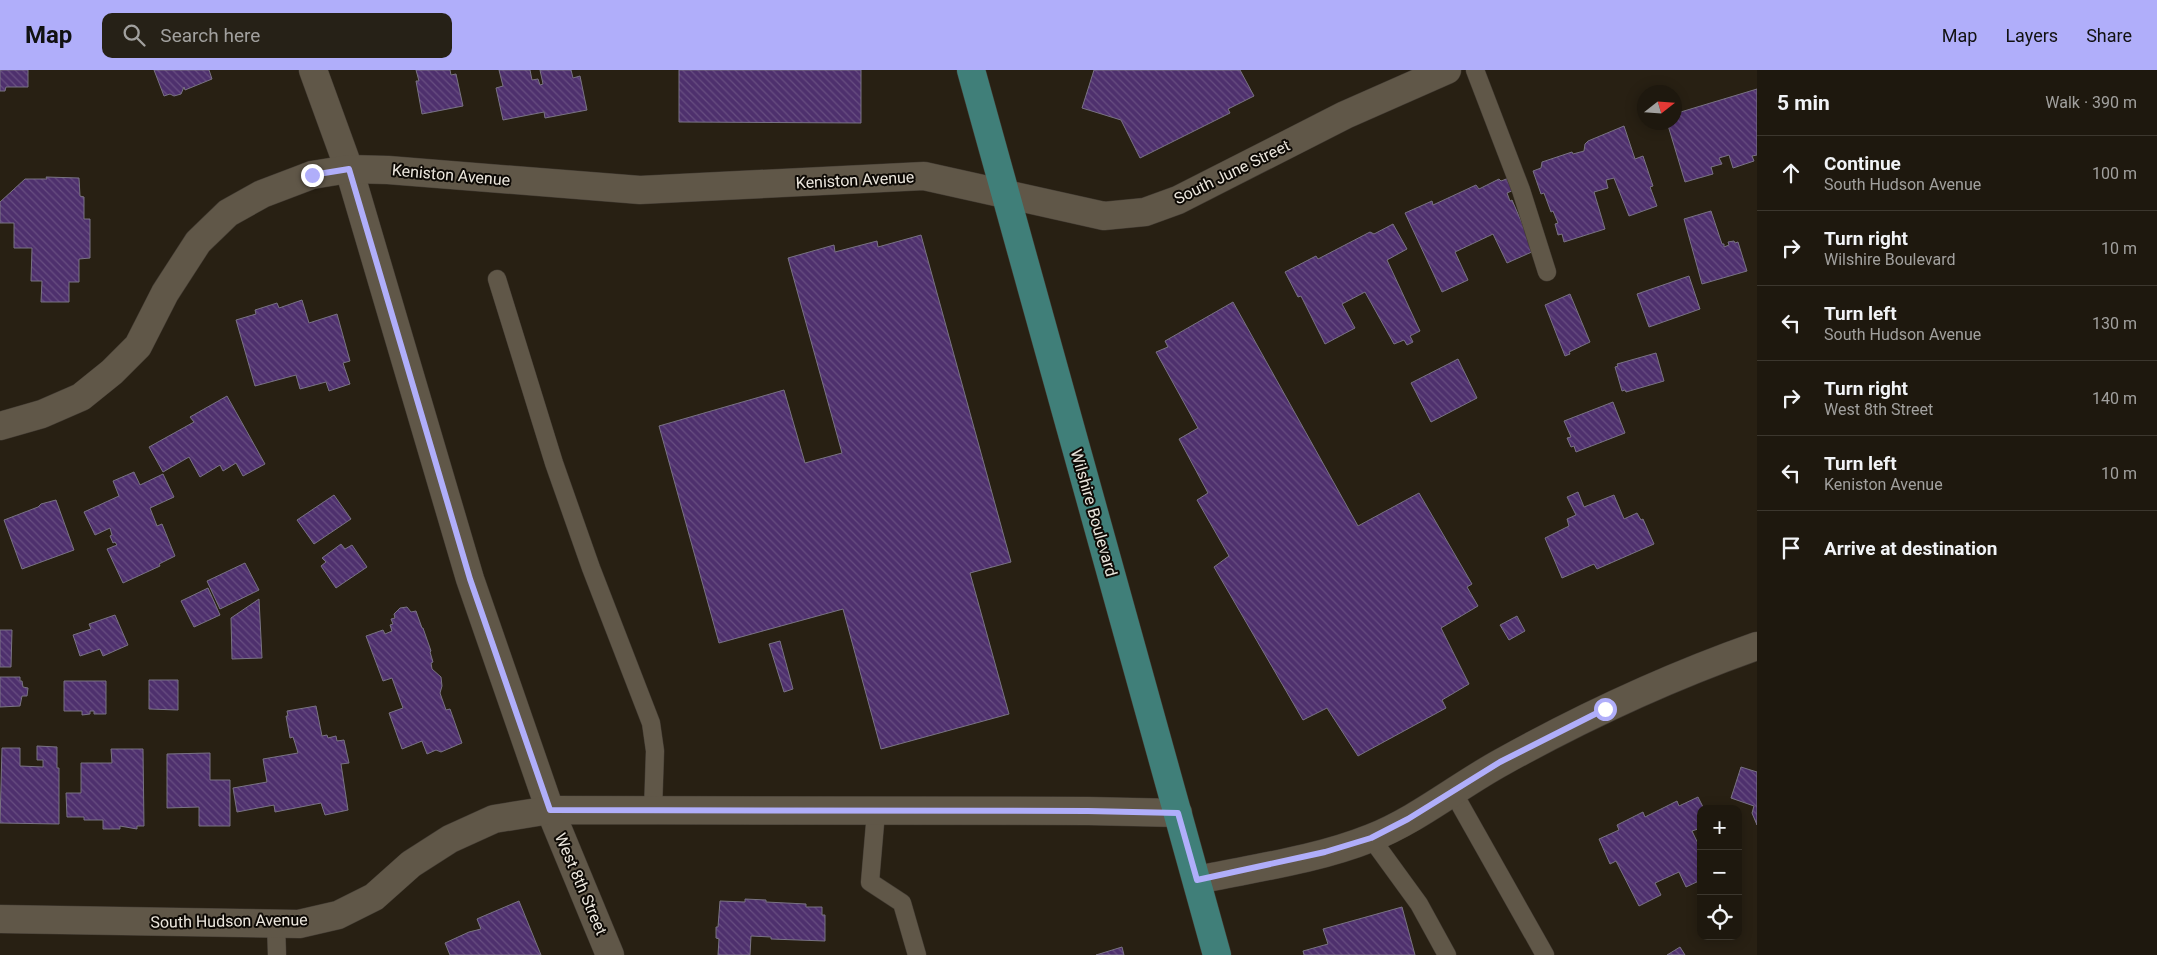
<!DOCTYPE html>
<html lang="en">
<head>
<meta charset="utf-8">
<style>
  :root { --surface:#1e180e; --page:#262117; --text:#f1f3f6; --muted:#a1a09e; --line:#3c372e; --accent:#b0aefa }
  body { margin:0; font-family:Roboto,sans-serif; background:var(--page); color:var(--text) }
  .controls { position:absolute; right:15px; bottom:15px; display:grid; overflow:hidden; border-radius:10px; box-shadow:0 2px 12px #0003 }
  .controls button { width:45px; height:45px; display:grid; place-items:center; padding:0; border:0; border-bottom:1px solid var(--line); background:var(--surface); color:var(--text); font:25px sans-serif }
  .compass { position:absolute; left:1637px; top:15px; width:45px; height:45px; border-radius:50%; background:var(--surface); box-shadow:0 2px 12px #0003; rotate:73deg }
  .stop { position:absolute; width:15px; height:15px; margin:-11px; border:4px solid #b0aefa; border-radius:50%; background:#fff }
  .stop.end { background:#b0aefa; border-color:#fff; box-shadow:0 1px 5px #0008 }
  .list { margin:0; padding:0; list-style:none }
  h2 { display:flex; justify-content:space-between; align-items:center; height:65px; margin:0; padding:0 20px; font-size:21px }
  h2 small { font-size:16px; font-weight:400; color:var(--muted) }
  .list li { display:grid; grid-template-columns:32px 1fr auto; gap:15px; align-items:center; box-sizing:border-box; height:75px; padding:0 20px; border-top:1px solid var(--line) }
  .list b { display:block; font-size:19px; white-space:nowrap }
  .list p { margin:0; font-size:16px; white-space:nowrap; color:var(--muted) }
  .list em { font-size:16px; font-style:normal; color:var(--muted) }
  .icon { flex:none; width:28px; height:28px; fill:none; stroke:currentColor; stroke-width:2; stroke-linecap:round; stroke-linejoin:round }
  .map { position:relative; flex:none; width:1757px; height:885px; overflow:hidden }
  header { display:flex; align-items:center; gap:30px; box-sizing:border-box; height:70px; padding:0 25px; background:var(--accent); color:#111 }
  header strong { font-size:24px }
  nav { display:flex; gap:28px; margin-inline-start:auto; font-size:18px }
  .search { width:350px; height:45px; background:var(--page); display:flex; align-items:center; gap:12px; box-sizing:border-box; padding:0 18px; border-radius:10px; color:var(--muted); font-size:19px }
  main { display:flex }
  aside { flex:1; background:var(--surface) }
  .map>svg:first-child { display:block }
  .building { fill:url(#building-back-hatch); stroke:#797383 }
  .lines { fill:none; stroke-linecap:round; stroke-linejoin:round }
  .service-casing { stroke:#413a32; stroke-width:19 }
  .minor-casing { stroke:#413a32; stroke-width:29 }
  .tertiary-casing { stroke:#413a32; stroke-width:29 }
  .primary-casing { stroke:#413a32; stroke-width:29 }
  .service { stroke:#605748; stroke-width:18 }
  .minor { stroke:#605748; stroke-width:28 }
  .tertiary { stroke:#605748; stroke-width:28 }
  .primary { stroke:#407f79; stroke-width:28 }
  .route { stroke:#b0aefa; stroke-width:6 }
  .labels { text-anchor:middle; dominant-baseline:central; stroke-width:4; stroke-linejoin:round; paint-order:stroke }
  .street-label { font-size:16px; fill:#ece7de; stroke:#0e0a05 }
</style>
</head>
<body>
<header>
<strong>Map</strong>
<div class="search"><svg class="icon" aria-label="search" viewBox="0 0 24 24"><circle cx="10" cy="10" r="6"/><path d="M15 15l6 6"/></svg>Search here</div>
<nav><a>Map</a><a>Layers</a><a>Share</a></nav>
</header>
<main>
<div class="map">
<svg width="1757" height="885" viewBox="0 0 1757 885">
  <defs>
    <pattern id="building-back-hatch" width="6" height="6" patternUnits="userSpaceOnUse" patternTransform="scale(1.25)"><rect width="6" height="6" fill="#4e306d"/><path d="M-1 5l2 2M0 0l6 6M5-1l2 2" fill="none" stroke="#684e81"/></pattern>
  </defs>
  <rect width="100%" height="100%" fill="#282013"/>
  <!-- building -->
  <g class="building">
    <polygon points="0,0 28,0 28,17 6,17 5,21 0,21"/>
    <polygon points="154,0 209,0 212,9 185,20 184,17 181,24 174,26 170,24 164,26"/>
    <polygon points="416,0 450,0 451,5 456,4 463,36 422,44 416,11 419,11"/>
    <polygon points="499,0 530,0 532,10 538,9 540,15 543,14 540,0 571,0 573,8 580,6 587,40 545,48 544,42 503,50 496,18 503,16"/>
    <polygon points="679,0 861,0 861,53 679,52"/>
    <polygon points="1094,0 1240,0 1254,26 1228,39 1230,43 1140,88 1121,50 1082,38"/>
    <polygon points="1757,19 1757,85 1752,86 1754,91 1733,98 1729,85 1719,88 1722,94 1711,97 1713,104 1685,112 1667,52 1674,52 1674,44"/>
    <polygon points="1624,56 1635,89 1643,86 1653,116 1650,117 1657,136 1629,146 1614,108 1606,110 1608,118 1594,122 1605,159 1564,172 1562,164 1558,165 1555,154 1558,153 1553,141 1551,142 1544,123 1541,124 1533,101 1541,98 1542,92 1572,82 1573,84 1584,81 1585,74 1588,71"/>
    <polygon points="46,107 79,108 80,126 84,127 84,149 90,149 90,188 79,189 79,212 69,212 69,232 41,232 42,211 31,211 32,178 14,178 14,153 0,153 0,132 25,109 47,109"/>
    <polygon points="1509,108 1514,120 1507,123 1510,131 1512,130 1534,181 1507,193 1493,164 1455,182 1468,210 1442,222 1405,143 1432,131 1433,135 1476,115 1479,119 1499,109 1501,111"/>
    <polygon points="1711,141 1722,174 1724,174 1724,177 1729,175 1728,172 1734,171 1735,173 1738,172 1747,201 1702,214 1684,149"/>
    <polygon points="1393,154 1407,179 1387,190 1420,261 1410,266 1413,272 1407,275 1404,270 1394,274 1365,222 1342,234 1355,258 1325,274 1301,226 1298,227 1285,202 1316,186 1318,189 1370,162 1374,164"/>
    <polygon points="921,165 1011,492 970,503 1009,644 881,679 843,539 719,573 659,356 784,320 805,393 842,383 788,188 834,175 835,182 877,171 878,177"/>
    <polygon points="1689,206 1700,239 1649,257 1637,224"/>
    <polygon points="1570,224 1590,272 1569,282 1570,284 1565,286 1545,235"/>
    <polygon points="302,230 309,253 337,244 350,291 343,293 350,314 329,321 326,312 300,319 296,305 255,316 236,250 256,244 255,240 277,233 279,238"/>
    <polygon points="1233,232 1358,456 1419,423 1472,514 1467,517 1478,536 1441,558 1469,614 1442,630 1446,638 1358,686 1327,638 1303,650 1214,497 1229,486 1197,430 1208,423 1179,369 1198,358 1156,282 1168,277 1165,271"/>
    <polygon points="1656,283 1664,311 1626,322 1625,320 1622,321 1615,297 1618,296 1617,294"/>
    <polygon points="1458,289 1477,328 1431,352 1411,313"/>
    <polygon points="227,326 265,394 243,406 236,393 223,401 220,395 200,407 189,387 163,402 149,377 194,352 190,347"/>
    <polygon points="1613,332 1625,363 1576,382 1574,376 1571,377 1567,368 1571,367 1564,351"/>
    <polygon points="134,402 140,415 163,404 174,427 150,438 157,456 162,454 175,486 159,494 160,496 123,513 107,479 117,475 115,472 113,473 110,466 112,465 110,458 95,465 84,442 119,426 113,411"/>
    <polygon points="1578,422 1584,437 1614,425 1624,449 1637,443 1641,450 1643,449 1654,474 1597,499 1594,494 1562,508 1545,468 1569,456 1567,449 1576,445 1567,427"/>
    <polygon points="334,425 351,449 314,474 297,450"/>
    <polygon points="56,430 74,480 22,499 4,450 38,437 41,434"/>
    <polygon points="341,474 345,479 352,475 367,497 336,518 321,496 326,492 322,488"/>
    <polygon points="245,493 259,520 220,539 207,511"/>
    <polygon points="208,518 220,545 194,557 181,531"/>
    <polygon points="259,529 262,588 232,589 231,548"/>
    <polygon points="407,537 411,542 416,541 422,558 423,558 431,581 430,582 433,592 431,593 432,599 441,607 442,616 440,623 446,640 450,639 462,673 441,682 436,680 427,684 422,671 402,679 389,643 403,638 392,608 383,611 366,566 383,560 385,564 392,561 390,555 393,554 391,549 395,548 394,544 400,538"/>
    <polygon points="115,545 128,575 103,586 100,579 80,586 73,565 91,559 89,554"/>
    <polygon points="1517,546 1525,561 1509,570 1500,555"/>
    <polygon points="0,560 12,560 11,597 0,597"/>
    <polygon points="780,571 793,619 784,622 769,574"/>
    <polygon points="0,607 20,607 20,611 22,611 23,617 28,618 27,626 22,626 20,636 0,637"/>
    <polygon points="149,610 178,610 178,640 149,639"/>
    <polygon points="64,611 106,611 106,644 94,644 94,641 90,641 90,644 82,645 82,641 64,641"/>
    <polygon points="316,636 322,666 327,665 328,668 336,666 337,671 344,670 349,693 341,694 348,740 325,745 321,733 275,742 274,735 237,742 233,718 267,712 263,689 298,683 295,673 293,667 290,668 286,646 288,646 287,641"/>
    <polygon points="37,676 57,677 57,698 59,698 59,754 0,753 2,678 20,678 20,696 43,697 43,690 37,690"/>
    <polygon points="111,679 143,679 144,756 137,756 137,759 120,756 120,759 103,759 103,750 84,750 84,747 67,747 66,723 81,723 81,693 112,693"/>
    <polygon points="210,683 210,710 230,710 230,756 199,756 199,737 167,738 167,684"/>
    <polygon points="1741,697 1757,702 1757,755 1752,743 1754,736 1731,728"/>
    <polygon points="1698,727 1704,739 1701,739 1701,758 1692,761 1701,780 1701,810 1686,817 1679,802 1655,813 1661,825 1639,836 1616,791 1610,794 1599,769 1619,760 1617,755 1643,742 1645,747 1677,731 1679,736"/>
    <polygon points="745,829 766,830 766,832 806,834 806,837 822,837 822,845 825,845 825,871 771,869 771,867 751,866 750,885 718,885 719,869 716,868 716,857 718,857 720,831 745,832"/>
    <polygon points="519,831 541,885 450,885 445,873 469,862 481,859 477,849 479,848"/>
    <polygon points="1402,837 1415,885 1304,885 1303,881 1328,874 1323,859"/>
    <polygon points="1122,877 1124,885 1096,885"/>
    <polygon points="1680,877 1685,885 1667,885"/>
  </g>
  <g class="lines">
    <!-- service casing -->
    <g class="service-casing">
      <g id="service">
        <polyline points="1475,0 1521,120 1547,202"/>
        <polyline points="497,209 554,393 591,498 651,653 655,681 653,741"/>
        <polyline points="1453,722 1545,885"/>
        <polyline points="876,742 870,812 902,833 917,885"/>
        <polyline points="1371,768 1419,834 1447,885"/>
        <polyline points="276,854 277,885"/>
      </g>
    </g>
    <!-- minor casing -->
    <g class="minor-casing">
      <g id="minor">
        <polyline points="313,0 349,99 470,509 550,740 610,885"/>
        <polyline points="0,356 42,344 81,327 112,302 138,276 165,223 198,172 228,143 262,124 312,105 349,99 388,100 640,120 924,106 1005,124"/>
        <path d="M1197 810C1254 798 1316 790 1371 768 1417 750 1458 716 1502 692 1583 647 1669 607 1757 576"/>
        <polyline points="0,849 299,854 338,845 374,827 411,794 450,769 494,749 550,740 1088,741 1178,743"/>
      </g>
    </g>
    <!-- tertiary casing -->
    <g class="tertiary-casing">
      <polyline id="tertiary" points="1005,124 1104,146 1145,142 1178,130 1345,45 1447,0"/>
    </g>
    <!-- primary casing -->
    <g class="primary-casing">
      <polyline id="primary" points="971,0 1217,885"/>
    </g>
    <!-- service -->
    <use href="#service" class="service"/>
    <!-- minor -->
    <use href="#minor" class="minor"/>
    <!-- tertiary -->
    <use href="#tertiary" class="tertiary"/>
    <!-- primary -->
    <use href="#primary" class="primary"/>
  </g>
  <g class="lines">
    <!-- route -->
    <polyline class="route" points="312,105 349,99 470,509 550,740 1088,741 1178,743 1197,810 1325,782 1371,768 1408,749 1500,692 1605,639"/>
  </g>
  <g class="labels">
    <!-- street labels -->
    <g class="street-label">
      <text transform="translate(1232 102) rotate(-26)">South June Street</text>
      <text transform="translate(451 105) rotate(5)">Keniston Avenue</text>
      <text transform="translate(855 110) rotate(-3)">Keniston Avenue</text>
      <text transform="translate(1094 443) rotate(74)">Wilshire Boulevard</text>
      <text transform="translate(581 814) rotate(67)">West 8th Street</text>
      <text transform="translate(229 851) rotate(-1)">South Hudson Avenue</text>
    </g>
  </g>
</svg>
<div class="controls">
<button>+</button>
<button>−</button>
<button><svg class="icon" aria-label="locate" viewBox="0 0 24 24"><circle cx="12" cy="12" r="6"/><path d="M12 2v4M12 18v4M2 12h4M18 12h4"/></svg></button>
</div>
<svg class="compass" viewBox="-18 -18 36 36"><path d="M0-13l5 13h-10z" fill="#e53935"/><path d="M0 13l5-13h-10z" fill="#a1a09e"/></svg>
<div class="stop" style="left:1605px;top:639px"></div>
<div class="stop end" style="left:312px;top:105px"></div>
</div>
<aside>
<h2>5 min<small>Walk · 390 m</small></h2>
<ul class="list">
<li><svg class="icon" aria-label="ahead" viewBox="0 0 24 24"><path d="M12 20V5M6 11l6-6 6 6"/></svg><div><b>Continue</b><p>South Hudson Avenue</p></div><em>100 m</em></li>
<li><svg class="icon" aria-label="right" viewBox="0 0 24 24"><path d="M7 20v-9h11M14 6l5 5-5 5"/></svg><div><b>Turn right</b><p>Wilshire Boulevard</p></div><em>10 m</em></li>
<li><svg class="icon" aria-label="left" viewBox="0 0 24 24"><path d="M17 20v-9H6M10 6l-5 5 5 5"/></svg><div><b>Turn left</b><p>South Hudson Avenue</p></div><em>130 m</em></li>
<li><svg class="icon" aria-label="right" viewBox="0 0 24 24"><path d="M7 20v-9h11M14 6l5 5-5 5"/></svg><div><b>Turn right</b><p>West 8th Street</p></div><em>140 m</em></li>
<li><svg class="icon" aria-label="left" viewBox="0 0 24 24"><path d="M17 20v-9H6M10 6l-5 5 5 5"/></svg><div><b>Turn left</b><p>Keniston Avenue</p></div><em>10 m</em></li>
<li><svg class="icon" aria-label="arrive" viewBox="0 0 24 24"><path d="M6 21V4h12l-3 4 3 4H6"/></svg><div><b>Arrive at destination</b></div></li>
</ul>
</aside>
</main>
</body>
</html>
